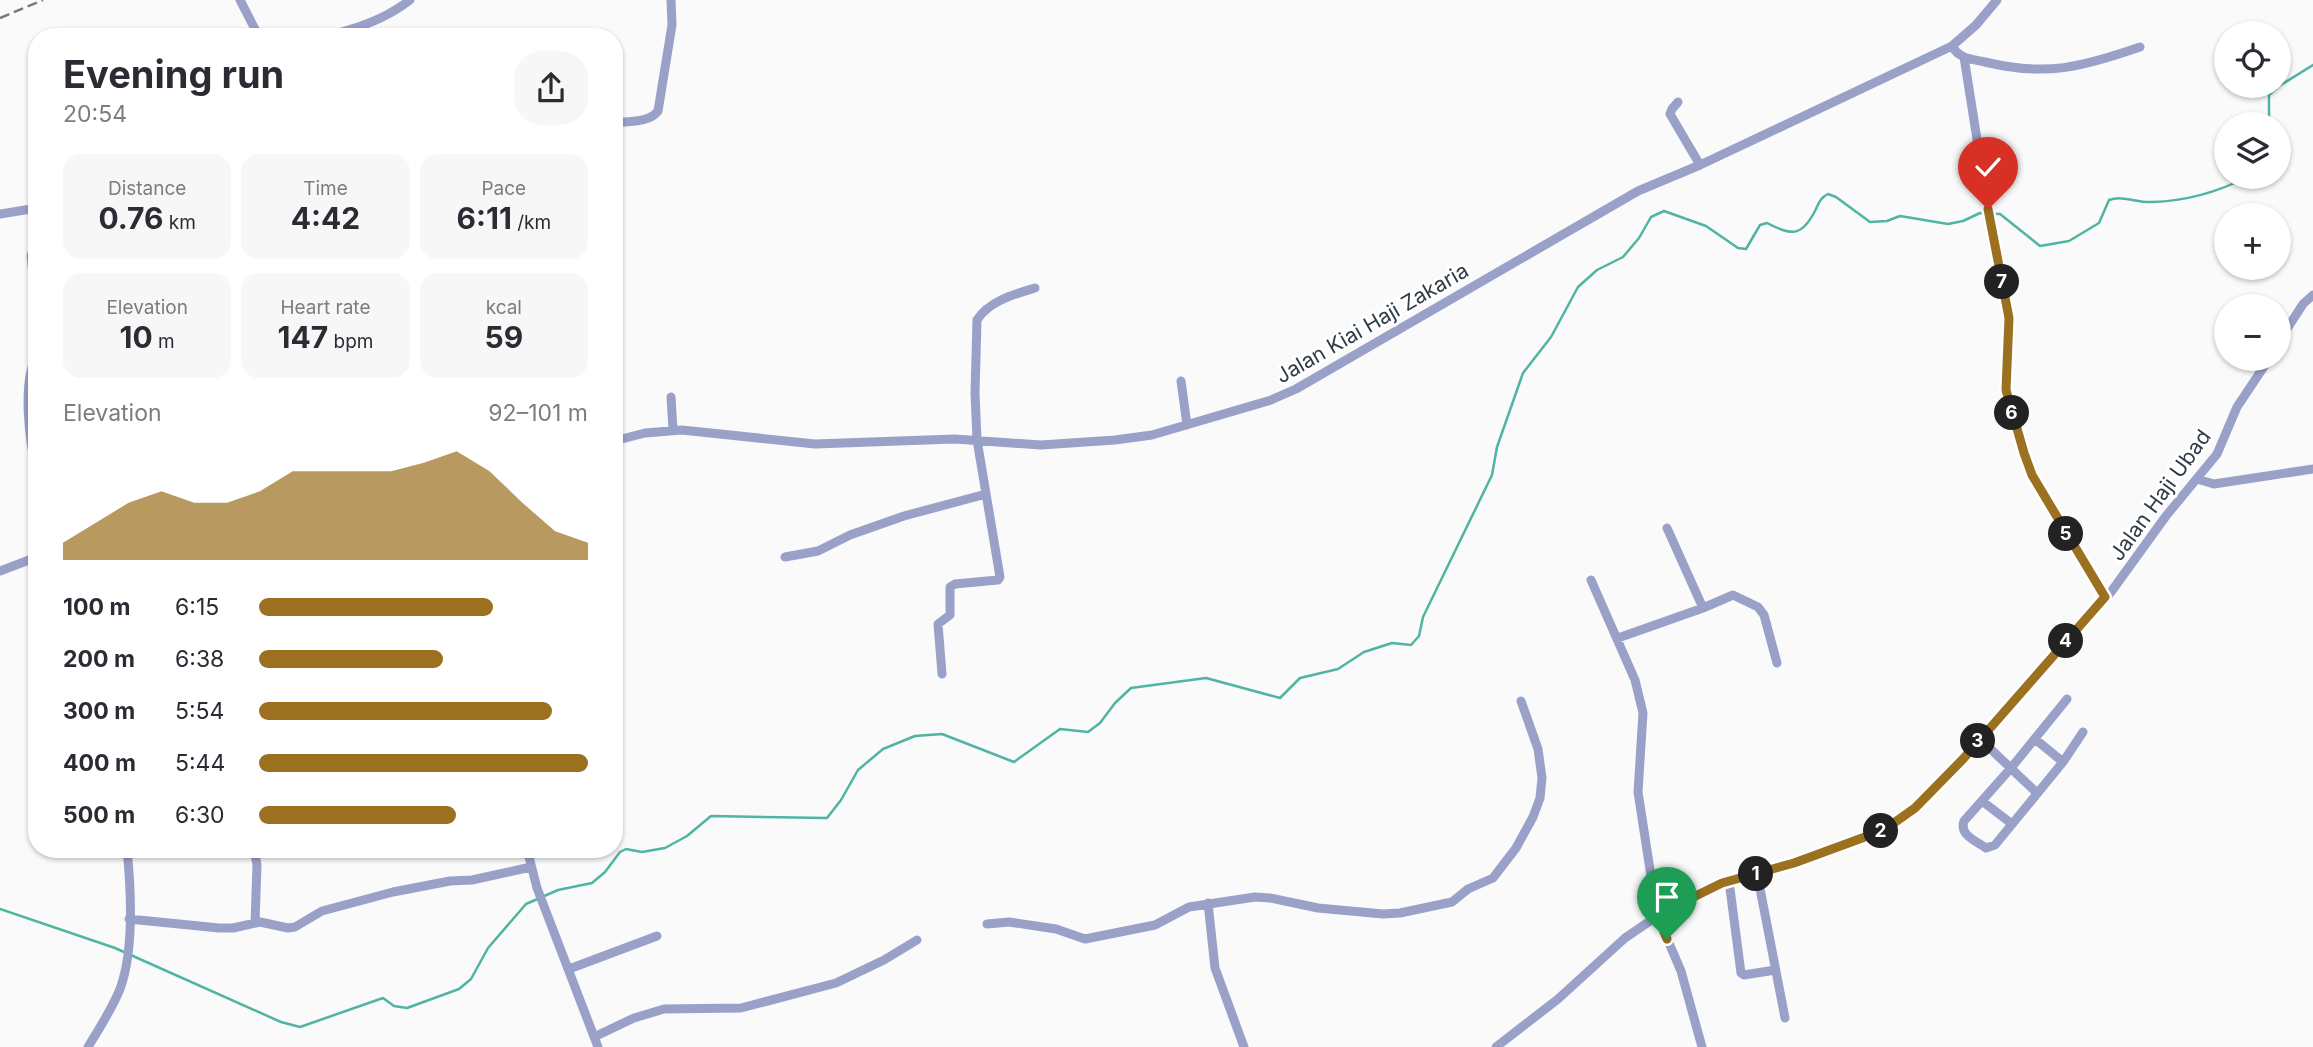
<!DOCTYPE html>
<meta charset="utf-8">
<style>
:root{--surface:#fff;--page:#f7f7f7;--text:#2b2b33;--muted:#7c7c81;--accent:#9b701f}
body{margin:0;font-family:Inter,sans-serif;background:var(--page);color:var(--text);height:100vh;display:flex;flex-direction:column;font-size:26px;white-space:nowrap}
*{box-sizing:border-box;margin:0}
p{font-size:23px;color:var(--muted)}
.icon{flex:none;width:38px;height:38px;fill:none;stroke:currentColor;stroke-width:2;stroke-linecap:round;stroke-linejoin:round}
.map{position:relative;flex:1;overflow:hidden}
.side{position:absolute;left:28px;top:28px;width:595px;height:830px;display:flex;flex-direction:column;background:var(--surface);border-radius:28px;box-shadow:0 2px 5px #0004}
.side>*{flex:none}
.buttons{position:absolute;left:2214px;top:21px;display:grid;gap:14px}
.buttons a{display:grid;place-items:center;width:77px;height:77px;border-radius:50%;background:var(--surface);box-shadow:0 2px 5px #0004;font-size:35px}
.pin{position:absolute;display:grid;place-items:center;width:60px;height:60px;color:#fff;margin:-72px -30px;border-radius:50% 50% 50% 0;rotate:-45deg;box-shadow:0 0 7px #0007}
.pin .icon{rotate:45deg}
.km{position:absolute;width:35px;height:35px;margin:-18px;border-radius:50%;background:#222;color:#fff;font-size:19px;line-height:35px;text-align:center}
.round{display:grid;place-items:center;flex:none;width:74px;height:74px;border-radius:28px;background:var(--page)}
.summary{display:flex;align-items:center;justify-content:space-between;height:119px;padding:0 35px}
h1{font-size:38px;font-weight:700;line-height:52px}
.stats{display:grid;grid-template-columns:repeat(3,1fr);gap:10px;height:119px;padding:7px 35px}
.stats div{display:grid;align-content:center;border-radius:18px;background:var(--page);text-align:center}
.stats b{font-size:30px;font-weight:700}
.stats small{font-size:19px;font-weight:400}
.stats p{font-size:19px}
.chart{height:196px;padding:14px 35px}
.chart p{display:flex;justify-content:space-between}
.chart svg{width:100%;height:126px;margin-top:7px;fill:var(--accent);opacity:.7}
ul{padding:0 35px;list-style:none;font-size:23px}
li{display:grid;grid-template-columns:112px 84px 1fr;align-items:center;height:52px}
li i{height:18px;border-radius:9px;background:var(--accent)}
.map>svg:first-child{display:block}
</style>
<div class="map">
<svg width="2313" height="1047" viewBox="0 0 2313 1047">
<rect width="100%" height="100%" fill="#fafafa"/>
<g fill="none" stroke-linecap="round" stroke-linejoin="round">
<path stroke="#50b4a3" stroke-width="2.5" d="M2269,124V95L2279,86L2313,65
M0,909L115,948L281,1022L300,1027L383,998L394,1006L407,1008L459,989L471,979L488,948L526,904L558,890L592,883L605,872L620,852L626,849L642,852L665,848L687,836L711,816L827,818L841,800L858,770L883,749L915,736L942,734L1014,762L1060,729L1088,732L1100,723L1115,703L1131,688L1206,678L1280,698L1300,678L1338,669L1364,652L1392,643L1411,645L1419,636L1423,617L1492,475L1497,447L1523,373L1551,337L1578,287L1597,270L1623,257L1639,238L1651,217L1664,211L1706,226L1738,248L1746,249L1760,225L1767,223C1791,235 1801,238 1815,211C1819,203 1820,198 1828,194L1836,197L1870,222L1887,221L1900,216L1948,224L1963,221L1980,213L2000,214L2040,246L2069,241L2099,223L2109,200C2123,195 2137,203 2152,202C2185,201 2218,192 2247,177"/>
<path stroke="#99a1c8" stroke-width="9" d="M240,0L259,37
M324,37C356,28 383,21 410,0
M1952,46C1959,59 1972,59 1985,62C2046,77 2082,67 2140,47
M1964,57L1988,209L2009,318L2006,390L2027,464L2032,475L2105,597
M1678,102L1672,109L1670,114L1700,165
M614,123C629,121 649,123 658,111L672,25L671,0
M0,214L37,208
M37,236L31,256L37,312
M2278,343L2303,304L2313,295
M37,355C21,383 30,444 37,474
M1181,381L1187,425
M671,397L673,430
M614,441L645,433L682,430L815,444L955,439L1041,445L1115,440L1152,435L1271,400L1296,389L1638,191L1700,165L1952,46L1976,25L1997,0
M2197,479L2214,484L2313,469
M785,557L818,551L850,535L904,516L986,494
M0,571L37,557
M1591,580L1635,680L1643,713L1638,792L1657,915L1681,971L1702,1047
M1703,608L1733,595L1758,607L1764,615L1777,663
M1618,638L1703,608L1667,528
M942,674L938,624L950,615V587L955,584L998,580L1000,577L977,440L975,393L977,320C989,301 1015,294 1035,288
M2067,699L2011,768L1964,821C1959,835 1976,841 1986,848L1995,845L2063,762L2083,732
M1980,739L2037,793
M2035,739L2063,762
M1982,801L2012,824
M254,849L257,865L255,923
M527,849L537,888L598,1047
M1757,873L1785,1018
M1729,881L1741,973L1744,975L1775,970
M1208,903L1215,968L1244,1047
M129,919L219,928H233L260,922L288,928L295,927L322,911L393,892L450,881L472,880L531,867
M987,924L1009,922L1056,929L1085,939L1155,925L1189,907L1255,897L1270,898L1318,908L1383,914L1400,913L1452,902L1468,889L1493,878L1516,848L1533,817L1540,798L1542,778L1538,749L1521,701
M569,969L657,936
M594,1037L634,1018L664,1009L741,1008L836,983L884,960L917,940
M88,1047C99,1029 112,1009 120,989C134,951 131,889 127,849
M1496,1047L1558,999L1625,938L1672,906L1722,883L1794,863L1884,830L1915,808L1963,759L2111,592L2166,516L2217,454L2237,407L2269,359"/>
<path stroke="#737b82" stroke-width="2.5" stroke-dasharray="10 5" stroke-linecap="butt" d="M0,18L43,0"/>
</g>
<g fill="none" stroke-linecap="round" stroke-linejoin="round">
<g stroke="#fff" stroke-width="14">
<path id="route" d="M1667,939L1657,915L1722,883L1794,863L1884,830L1915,808L1963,759L2105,597L2032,475L2024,453L2006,390L2009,318L1988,209"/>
</g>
<use href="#route" stroke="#9b701f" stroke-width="9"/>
</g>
<g text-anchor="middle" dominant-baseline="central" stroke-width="6" stroke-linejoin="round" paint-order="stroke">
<g font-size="21" fill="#303c46" stroke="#fff">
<text transform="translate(1372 323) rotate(-30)">Jalan Kiai Haji Zakaria</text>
<text transform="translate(2160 495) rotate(-54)">Jalan Haji Ubad</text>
</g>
</g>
</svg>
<div class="buttons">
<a><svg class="icon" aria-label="locate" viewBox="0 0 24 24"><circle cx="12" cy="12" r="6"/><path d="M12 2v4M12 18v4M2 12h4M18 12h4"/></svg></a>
<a><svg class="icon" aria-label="layers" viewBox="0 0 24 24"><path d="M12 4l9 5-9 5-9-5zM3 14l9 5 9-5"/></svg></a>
<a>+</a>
<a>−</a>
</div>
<div class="pin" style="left:1667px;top:939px;background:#1e9e55"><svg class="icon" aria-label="arrive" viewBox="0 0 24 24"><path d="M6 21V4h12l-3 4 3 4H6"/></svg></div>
<div class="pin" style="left:1988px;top:209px;background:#d93025"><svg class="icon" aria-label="check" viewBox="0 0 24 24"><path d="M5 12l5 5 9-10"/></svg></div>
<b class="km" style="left:1756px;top:874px">1</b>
<b class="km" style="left:1881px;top:831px">2</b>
<b class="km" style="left:1978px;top:741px">3</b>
<b class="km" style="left:2066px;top:641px">4</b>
<b class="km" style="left:2066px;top:534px">5</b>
<b class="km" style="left:2012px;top:413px">6</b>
<b class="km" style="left:2002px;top:282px">7</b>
<section class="side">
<div class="summary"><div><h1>Evening run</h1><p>20:54</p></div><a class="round"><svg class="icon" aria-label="share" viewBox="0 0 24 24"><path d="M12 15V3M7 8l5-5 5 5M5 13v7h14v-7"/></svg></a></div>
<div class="stats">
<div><p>Distance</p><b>0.76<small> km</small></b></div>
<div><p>Time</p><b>4:42</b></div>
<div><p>Pace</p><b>6:11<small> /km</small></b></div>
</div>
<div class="stats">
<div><p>Elevation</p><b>10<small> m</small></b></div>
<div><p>Heart rate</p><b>147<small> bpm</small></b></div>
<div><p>kcal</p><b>59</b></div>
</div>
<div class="chart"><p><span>Elevation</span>92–101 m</p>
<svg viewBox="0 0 160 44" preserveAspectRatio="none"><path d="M0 44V38L10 31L20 24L30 20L40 24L50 24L60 20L70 13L80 13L90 13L100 13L110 10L120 6L130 13L140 24L150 34L160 38V44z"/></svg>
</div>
<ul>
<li><b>100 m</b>6:15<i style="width:71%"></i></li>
<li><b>200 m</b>6:38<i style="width:56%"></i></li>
<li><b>300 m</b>5:54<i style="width:89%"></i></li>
<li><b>400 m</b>5:44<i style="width:100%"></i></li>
<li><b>500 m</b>6:30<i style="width:60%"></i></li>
</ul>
</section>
</div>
